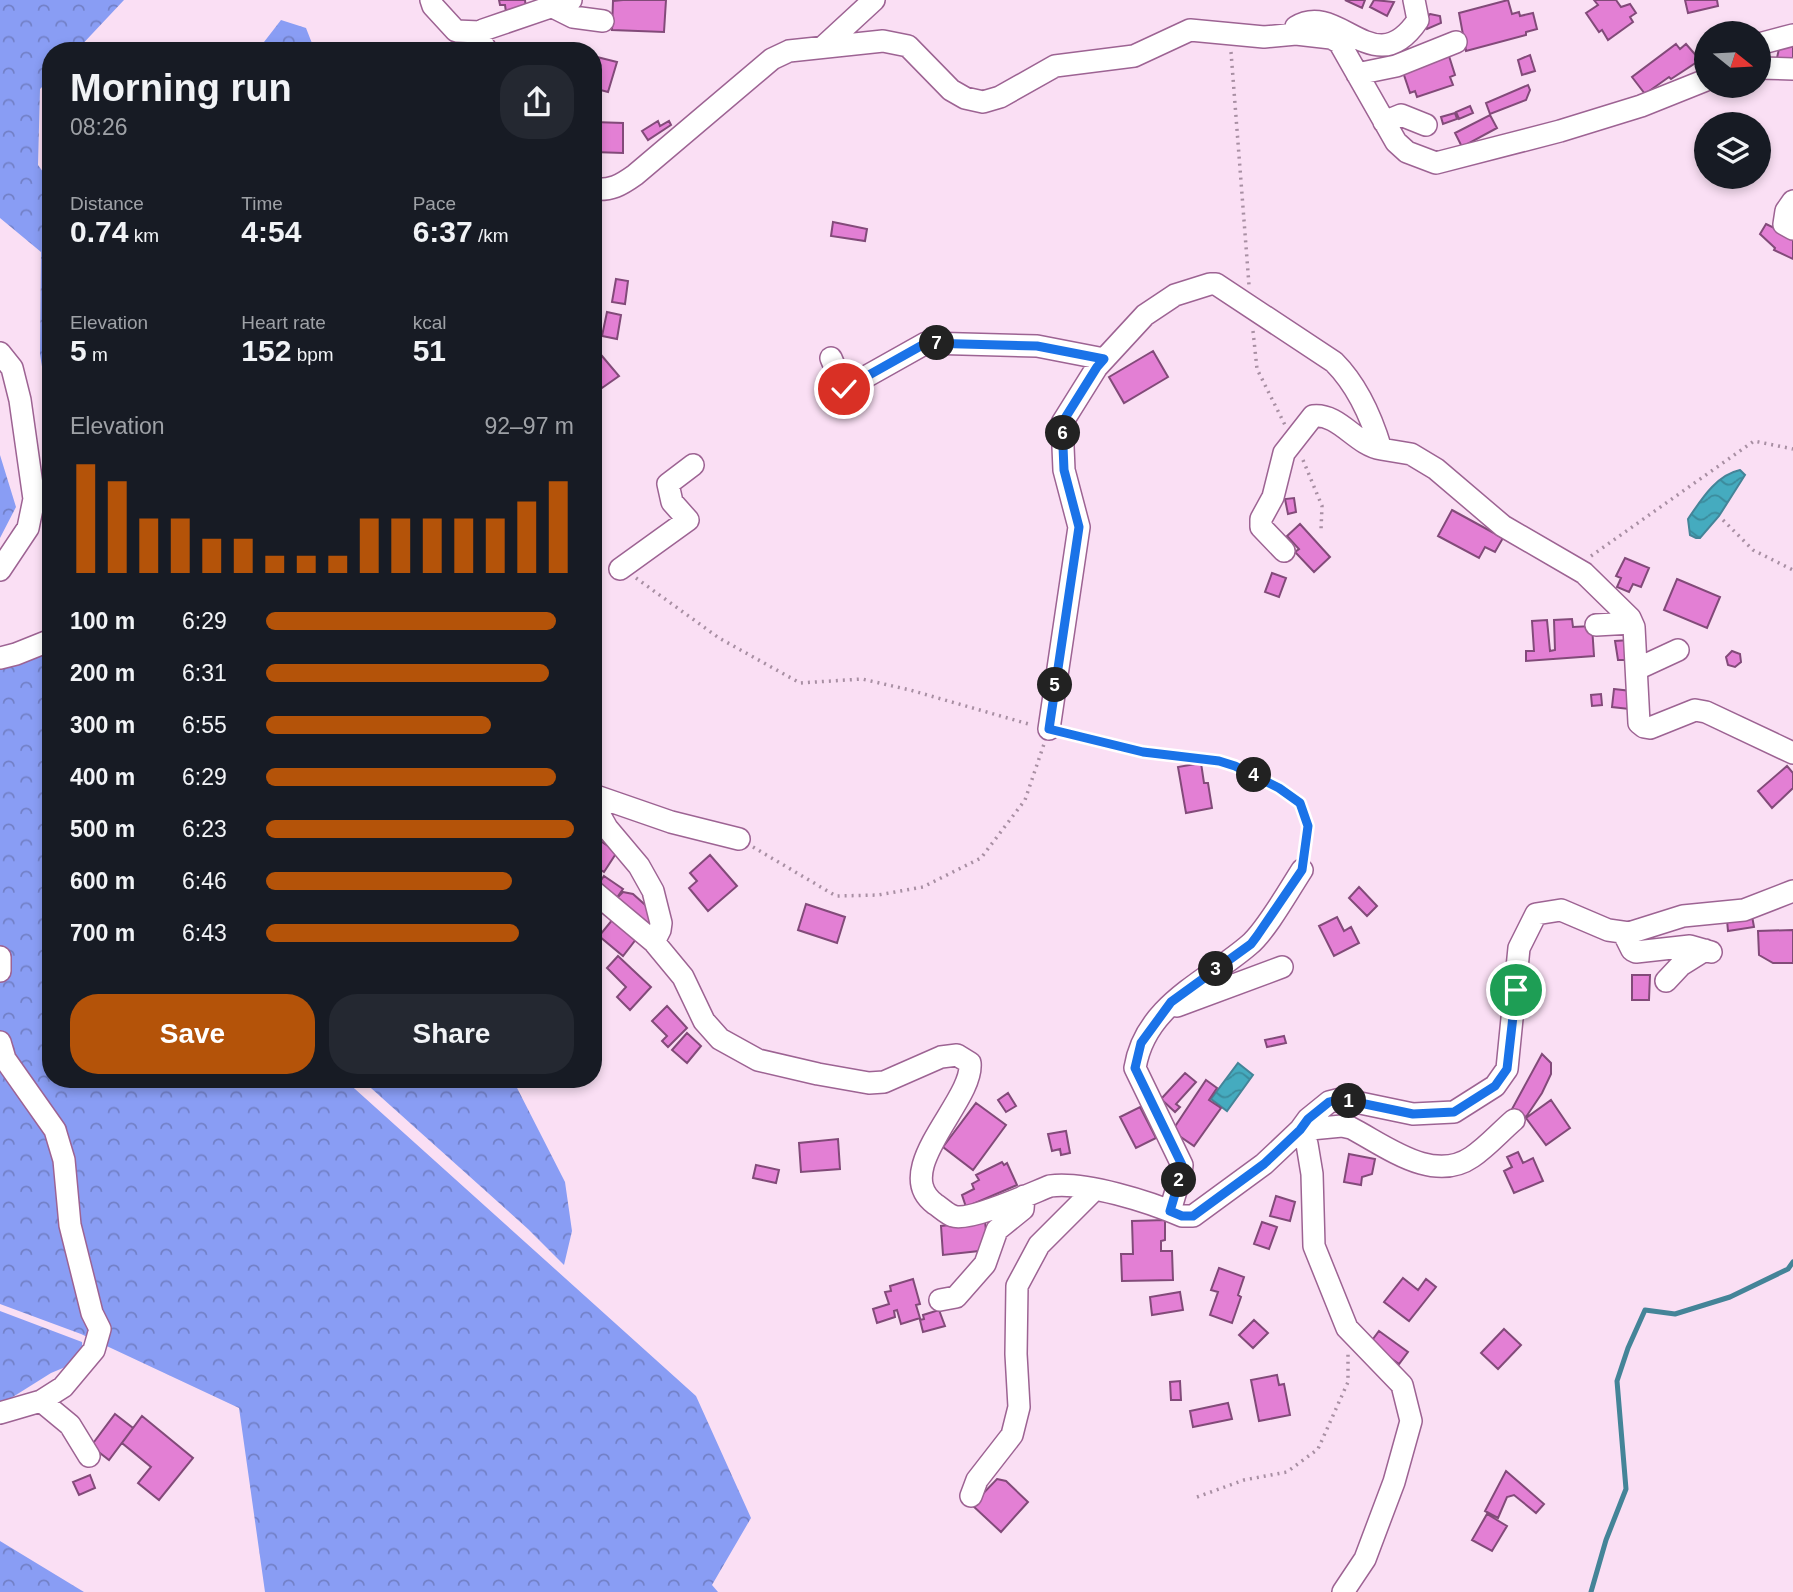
<!DOCTYPE html>
<meta charset="utf-8">
<style>
:root{--surface:#171b24;--page:#242831;--text:#f1f3f6;--muted:#9ea1a6;--accent:#b45309}
body{margin:0;font-family:Helvetica,sans-serif;background:var(--page);color:var(--text);height:100vh;display:flex;flex-direction:column;font-size:26px;white-space:nowrap}
*{box-sizing:border-box;margin:0}
p{font-size:23px;color:var(--muted)}
.icon{flex:none;width:38px;height:38px;fill:none;stroke:currentColor;stroke-width:2;stroke-linecap:round;stroke-linejoin:round}
.map{position:relative;flex:1;overflow:hidden}
.side{position:absolute;left:42px;top:42px;width:560px;height:1046px;display:flex;flex-direction:column;background:var(--surface);border-radius:28px;box-shadow:0 4px 10px #0003}
.side>*{flex:none}
.needle{width:46px;rotate:108deg}
.tools{position:absolute;left:1694px;top:21px;display:grid;gap:14px}
.tools a{display:grid;place-items:center;width:77px;height:77px;border-radius:50%;background:var(--surface);box-shadow:0 4px 10px #0003;font-size:35px}
.pin{position:absolute;display:grid;place-items:center;width:60px;height:60px;color:#fff;margin:-30px;border:4px solid #fff;border-radius:50%;box-shadow:0 2px 7px #0007}
.km{position:absolute;width:35px;height:35px;margin:-18px;border-radius:50%;background:#222;color:#fff;font-size:19px;line-height:35px;text-align:center}
.round{display:grid;place-items:center;flex:none;width:74px;height:74px;border-radius:28px;background:var(--page)}
.headline{display:flex;align-items:center;justify-content:space-between;height:119px;padding:0 28px}
h1{font-size:38px;font-weight:700;line-height:52px}
.metrics{display:grid;grid-template-columns:repeat(3,1fr);gap:10px;height:119px;padding:7px 28px}
.metrics div{display:grid;align-content:center}
.metrics b{font-size:30px;font-weight:700}
.metrics small{font-size:19px;font-weight:400}
.metrics p{font-size:19px}
.chart{height:196px;padding:14px 28px}
.chart p{display:flex;justify-content:space-between}
.chart svg{width:100%;height:126px;margin-top:7px;stroke:var(--accent);stroke-width:6}
.cta{display:flex;gap:14px;margin-top:auto;padding:14px 28px}
.cta a{flex:1;height:80px;border-radius:28px;background:var(--accent);color:#fff;font-size:28px;font-weight:700;line-height:80px;text-align:center}
.cta a+a{background:var(--page);color:var(--text)}
ul{padding:0 28px;list-style:none;font-size:23px}
li{display:grid;grid-template-columns:112px 84px 1fr;align-items:center;height:52px}
li i{height:18px;border-radius:9px;background:var(--accent)}
.map>svg:first-child{display:block}
</style>
<div class="map">
<svg width="1793" height="1592" viewBox="0 0 1793 1592">
<defs>
<pattern id="forest-crowns" width="20" height="18" patternUnits="userSpaceOnUse" patternTransform="scale(1.75)"><rect width="20" height="18" fill="#899df4"/><path d="M2 6a3 3 0 1 1 6 0M12 15a3 3 0 1 1 6 0" fill="none" stroke="#7280c7"/></pattern>
<pattern id="water-waves" width="16" height="10" patternUnits="userSpaceOnUse" patternTransform="scale(1.75)"><rect width="16" height="10" fill="#45abbf"/><path d="M0 5q4-4 8 0t8 0" fill="none" stroke="#3b8b9c"/></pattern>
</defs>
<rect width="100%" height="100%" fill="#fadff4"/>
<path fill="url(#forest-crowns)" d="M0,0H124L76,51H51V78L40,89L38,165L51,183V424L40,354L41,252L0,218Z
M281,20L306,28L315,51H261L264,42Z
M0,455L16,507L0,538Z
M51,647V1080H345L696,1396L751,1518L712,1585L718,1592H265L239,1408L81,1334L0,1304V667Z
M362,1080H513L565,1182L572,1231L564,1265L528,1229Z
M0,1311L82,1342L83,1354L75,1363L51,1373L0,1405Z
M0,1541L84,1592H0Z"/>
<path fill="url(#water-waves)" stroke="#448498" stroke-width="2" d="M1740,470L1745,475L1719,516L1700,538H1696L1690,535L1688,519C1701,500 1716,475 1740,470Z
M1238,1063L1253,1075L1227,1111L1211,1099Z"/>
<g fill="none" stroke-linecap="round" stroke-linejoin="round">
<path stroke="#448498" stroke-width="5" d="M1591,1592L1606,1540L1626,1489L1617,1381L1628,1348L1645,1310L1675,1314L1730,1297L1788,1269L1793,1262"/>
</g>
<path fill="#e37fd4" stroke="#824a79" stroke-width="2" d="M499,0H525L526,9L506,12L505,5H500Z
M623,0H666L664,32L612,30L613,1Z
M1345,0H1365L1362,8Z
M1374,0L1394,2L1387,16L1370,7Z
M1508,0L1512,14L1519,12L1520,16L1533,13L1537,29L1526,32V35L1466,51L1459,13Z
M1594,0H1616L1621,7L1630,4L1636,13L1630,17L1633,22L1608,40L1602,30L1599,32L1586,13L1598,5Z
M1685,0H1717L1718,6L1688,13Z
M1430,14L1440,16L1441,23L1427,29L1423,21Z
M1676,44L1680,49L1686,44L1700,60L1671,79L1669,77L1645,94L1632,77Z
M1780,44L1793,47V62L1777,58Z
M1530,55L1535,71L1522,75L1518,60Z
M593,56L617,62L608,92L593,88Z
M1449,56L1455,75L1450,77L1453,85L1417,97L1415,91L1410,93L1403,72Z
M1528,85L1530,90L1526,100L1490,114L1486,103Z
M1470,106L1473,113L1459,119L1456,112Z
M1455,113L1457,119L1443,124L1441,117Z
M1490,115L1497,128L1462,147L1455,133Z
M658,121L660,126L669,121L671,125L648,140L642,131Z
M593,122L623,123V153L593,152Z
M833,222L867,229L865,241L831,236Z
M1766,224L1793,237V259L1774,250L1775,248L1760,234Z
M616,279L628,281L625,304L612,302Z
M607,312L621,315L617,339L602,336Z
M1153,351L1168,377L1124,403L1109,377Z
M602,356L619,376L602,388L593,377V363Z
M1294,498L1296,512L1288,514L1285,499Z
M1452,510L1503,538L1495,552L1485,547L1479,558L1438,536Z
M1300,524L1330,557L1314,572L1295,552L1299,549L1287,536Z
M1625,558L1649,568L1641,587L1633,584L1629,592L1617,587L1621,578L1616,576Z
M1272,573L1286,578L1279,597L1265,592Z
M1677,579L1720,597L1707,628L1664,610Z
M1572,619L1573,627L1592,626L1594,656L1526,661V651H1534L1532,621L1547,620L1550,651L1555,650L1554,620Z
M1630,640L1631,655L1625,656V660H1618L1615,641Z
M1732,651L1740,654L1741,662L1735,667L1728,665L1726,657Z
M1614,689L1631,691L1629,709L1612,707Z
M1601,694L1602,705L1592,706L1591,695Z
M1201,763L1204,783H1208L1212,808L1186,813L1178,767Z
M1787,766L1793,773V788L1772,808L1758,791Z
M593,836L617,852L604,872L593,866Z
M710,855L737,886L708,911L689,888L697,881L690,873Z
M604,876L623,889L616,899L597,886Z
M1359,887L1377,906L1367,916L1349,898Z
M623,892L633,894L652,911L654,925L649,931L616,899Z
M806,904L845,917L837,943L798,930Z
M1752,916L1754,927L1728,931L1727,920Z
M1337,917L1344,931L1351,927L1359,943L1334,956L1319,926Z
M613,919L637,938L623,956L599,936Z
M1793,930V963H1773L1759,955L1758,931Z
M618,956L651,987L630,1010L617,997L626,987L607,968Z
M1632,975H1650L1649,1000H1632Z
M667,1006L687,1028L668,1047L662,1041L667,1036L652,1021Z
M687,1033L701,1046L687,1063L672,1050Z
M1284,1036L1286,1043L1267,1047L1265,1040Z
M1542,1054L1551,1063V1074L1542,1093L1526,1117L1512,1109Z
M1185,1073L1196,1082L1176,1104L1180,1107L1175,1112L1161,1099Z
M1206,1080L1217,1088L1209,1100L1221,1108L1194,1146L1172,1131Z
M1008,1093L1016,1106L1006,1112L998,1100Z
M1551,1100L1570,1128L1546,1145L1526,1118Z
M976,1103L1006,1125L973,1170L943,1147Z
M1140,1107L1156,1138L1136,1148L1120,1117Z
M1066,1131L1070,1153L1061,1155L1060,1149L1052,1151L1048,1134Z
M838,1139L840,1169L801,1172L799,1143Z
M1518,1152L1523,1163L1533,1158L1543,1181L1514,1193L1504,1171L1512,1167L1507,1157Z
M1349,1154L1375,1159L1372,1174L1362,1177L1361,1185L1344,1182Z
M1002,1162L1004,1165L1007,1163L1017,1185L966,1207L962,1195L974,1189L972,1184L979,1180L976,1175Z
M756,1165L779,1170L776,1183L753,1178Z
M1276,1196L1295,1202L1290,1221L1270,1216Z
M1165,1220V1240L1161,1241V1251H1172L1173,1280L1122,1281L1121,1254H1133L1132,1221Z
M985,1221L988,1250L943,1255L941,1226Z
M1262,1222L1277,1227L1269,1249L1254,1244Z
M1219,1268L1244,1277L1238,1295L1241,1297L1232,1323L1210,1315L1218,1292L1211,1290Z
M1403,1278L1418,1290L1426,1279L1436,1287L1409,1321L1384,1302Z
M913,1279L920,1304L916,1305L920,1318L901,1324L897,1310L894,1311L895,1317L877,1323L873,1309L889,1304L885,1292L891,1291L890,1286Z
M1180,1292L1183,1310L1152,1315L1150,1297Z
M939,1310L945,1326L923,1332L920,1320L924,1319L923,1315Z
M1254,1320L1268,1333L1253,1348L1239,1335Z
M1504,1329L1521,1345L1498,1369L1481,1353Z
M1379,1331L1408,1352L1399,1364L1370,1343Z
M1277,1375L1279,1385L1284,1384L1290,1415L1259,1421L1251,1380Z
M1180,1381L1181,1400H1171L1170,1382Z
M1228,1403L1232,1419L1193,1427L1190,1411Z
M115,1414L133,1428L109,1460L91,1446Z
M142,1416L193,1458L159,1500L138,1483L151,1467L122,1443Z
M1506,1471L1544,1504L1536,1513L1514,1495L1507,1497L1498,1518L1485,1511Z
M90,1475L95,1488L79,1495L73,1482Z
M997,1479L1006,1481L1028,1502L1001,1532L972,1505Z
M1487,1514L1507,1526L1492,1551L1472,1540Z"/>
<g fill="none" stroke-linecap="round" stroke-linejoin="round">
<g stroke="#9d6393" stroke-width="24">
<path id="minor" d="M431,0L433,6L456,31L480,32
M553,7L573,17L603,21
M1296,34V27C1339,0 1374,85 1418,20L1414,0
M1759,44L1793,35
M823,47L874,0
M487,51L478,37L483,30L571,0
M1759,68L1793,69
M1357,74L1396,66L1456,42
M1384,122L1401,115L1426,125
M593,189C611,191 621,185 635,175L772,59L789,51L883,41L908,46L951,90L965,98L983,102L1000,97L1055,66L1134,56L1190,30L1264,37L1296,34L1331,38L1339,42L1396,142L1407,152L1436,163L1560,131L1641,106L1706,80
M1793,201L1786,211L1784,224L1793,229
M0,353L12,368L20,400L34,499L28,528L0,570
M831,358L844,389L926,343L1037,346L1104,359
M1284,551L1261,527V519L1273,497L1284,453L1313,416C1339,413 1356,445 1381,449
M620,569L688,520L672,502L668,484L693,465
M1596,625L1632,623
M0,658L16,654L51,640
M1637,669L1678,650
M1049,729L1079,527L1064,470L1062,423L1097,367L1145,315L1175,295L1210,284H1216L1334,362C1357,385 1372,419 1381,449L1411,454L1436,469L1503,526L1584,573L1630,618L1634,627L1639,723L1644,727L1650,728L1695,710L1706,712L1793,753
M593,795L671,822L739,839
M593,803L607,828L639,866L653,891L661,923L660,930L654,942
M593,891L654,942L683,977L704,1021L720,1039L758,1060L818,1074L869,1083L884,1082L941,1057L957,1055L970,1063C974,1101 889,1170 935,1204C940,1207 947,1214 953,1216C969,1222 1032,1193 1050,1186C1084,1181 1150,1202 1182,1216H1193L1264,1164L1300,1130L1308,1119L1329,1102L1341,1099L1413,1114L1454,1112L1495,1086L1507,1069L1519,948L1536,914L1561,910L1608,930L1629,933L1683,916L1744,910L1793,891
M1623,932L1632,950L1636,952L1690,946L1711,952
M0,957V971
M1666,981L1681,965L1705,950
M1177,1006L1282,967
M0,1042L5,1059L55,1130L64,1160L70,1225L92,1313L100,1329L94,1350L63,1387L41,1401L0,1413
M1300,1130L1307,1144L1312,1174L1314,1246L1347,1328L1402,1385L1411,1421L1394,1482L1365,1559L1343,1592
M1300,1130L1342,1126L1351,1128C1386,1146 1433,1184 1472,1157C1487,1147 1500,1132 1514,1120
M1170,1211L1181,1174L1182,1165L1135,1068C1145,1005 1206,982 1249,945C1266,931 1289,890 1302,870
M940,1300L956,1297L985,1264L997,1230L1023,1209L1024,1196
M41,1401L70,1425L89,1456
M971,1496L977,1480L1012,1435L1019,1407L1016,1354L1017,1286L1039,1245L1094,1190"/>
</g>
<path stroke="#a88fa3" stroke-width="3.5" stroke-dasharray="2 5" stroke-linecap="butt" d="M1231,52L1249,285
M1253,331L1257,369L1285,425
M1303,460L1322,506L1321,530
M1723,520L1753,550L1793,570
M1591,556L1754,441L1793,449
M636,578L719,638L800,683L862,679L910,690L1032,725
M593,581L604,575
M1066,733L1143,752L1219,761L1249,772L1279,788L1300,803L1308,826L1304,854
M753,847L836,896L878,895L923,887L981,858L1025,800L1044,744
M1197,1497L1244,1480L1287,1472L1318,1449L1348,1382V1354"/>
<use href="#minor" stroke="#fff" stroke-width="21"/>
</g>
<g fill="none" stroke-linecap="round" stroke-linejoin="round">
<g stroke="#fff" stroke-width="14">
<path id="route" d="M844,389L926,343L1037,346L1104,359L1097,367L1062,423L1064,470L1079,527L1049,729L1143,752L1219,761L1235,766L1279,788L1300,803L1308,826L1302,870L1257,936L1251,944L1171,1002L1141,1043L1135,1068L1182,1165L1181,1174L1170,1211L1182,1216H1193L1264,1164L1300,1130L1308,1119L1329,1102L1341,1099L1413,1114L1454,1112L1495,1086L1507,1069L1516,990"/>
</g>
<use href="#route" stroke="#1a73e8" stroke-width="9"/>
</g>
</svg>
<div class="tools">
<a><svg class="needle" viewBox="-14 -14 28 28"><path d="M0-13l5 13h-10z" fill="#e53935"/><path d="M0 13l5-13h-10z" fill="#9ea1a6"/></svg></a>
<a><svg class="icon" aria-label="layers" viewBox="0 0 24 24"><path d="M12 4l9 5-9 5-9-5zM3 14l9 5 9-5"/></svg></a>
</div>
<div class="pin" style="left:1516px;top:990px;background:#1e9e55"><svg class="icon" aria-label="arrive" viewBox="0 0 24 24"><path d="M6 21V4h12l-3 4 3 4H6"/></svg></div>
<div class="pin" style="left:844px;top:389px;background:#d93025"><svg class="icon" aria-label="check" viewBox="0 0 24 24"><path d="M5 12l5 5 9-10"/></svg></div>
<b class="km" style="left:1349px;top:1101px">1</b>
<b class="km" style="left:1179px;top:1180px">2</b>
<b class="km" style="left:1216px;top:969px">3</b>
<b class="km" style="left:1254px;top:775px">4</b>
<b class="km" style="left:1055px;top:685px">5</b>
<b class="km" style="left:1063px;top:433px">6</b>
<b class="km" style="left:937px;top:343px">7</b>
<section class="side">
<div class="headline"><div><h1>Morning run</h1><p>08:26</p></div><a class="round"><svg class="icon" aria-label="share" viewBox="0 0 24 24"><path d="M12 15V3M7 8l5-5 5 5M5 13v7h14v-7"/></svg></a></div>
<div class="metrics">
<div><p>Distance</p><b>0.74<small> km</small></b></div>
<div><p>Time</p><b>4:54</b></div>
<div><p>Pace</p><b>6:37<small> /km</small></b></div>
</div>
<div class="metrics">
<div><p>Elevation</p><b>5<small> m</small></b></div>
<div><p>Heart rate</p><b>152<small> bpm</small></b></div>
<div><p>kcal</p><b>51</b></div>
</div>
<div class="chart"><p><span>Elevation</span>92–97 m</p>
<svg viewBox="0 0 160 44" preserveAspectRatio="none"><path d="M5 44V6M15 44V12M25 44V25M35 44V25M45 44V32M55 44V32M65 44V38M75 44V38M85 44V38M95 44V25M105 44V25M115 44V25M125 44V25M135 44V25M145 44V19M155 44V12"/></svg>
</div>
<ul>
<li><b>100 m</b>6:29<i style="width:94%"></i></li>
<li><b>200 m</b>6:31<i style="width:92%"></i></li>
<li><b>300 m</b>6:55<i style="width:73%"></i></li>
<li><b>400 m</b>6:29<i style="width:94%"></i></li>
<li><b>500 m</b>6:23<i style="width:100%"></i></li>
<li><b>600 m</b>6:46<i style="width:80%"></i></li>
<li><b>700 m</b>6:43<i style="width:82%"></i></li>
</ul>
<div class="cta"><a>Save</a><a>Share</a></div>
</section>
</div>
